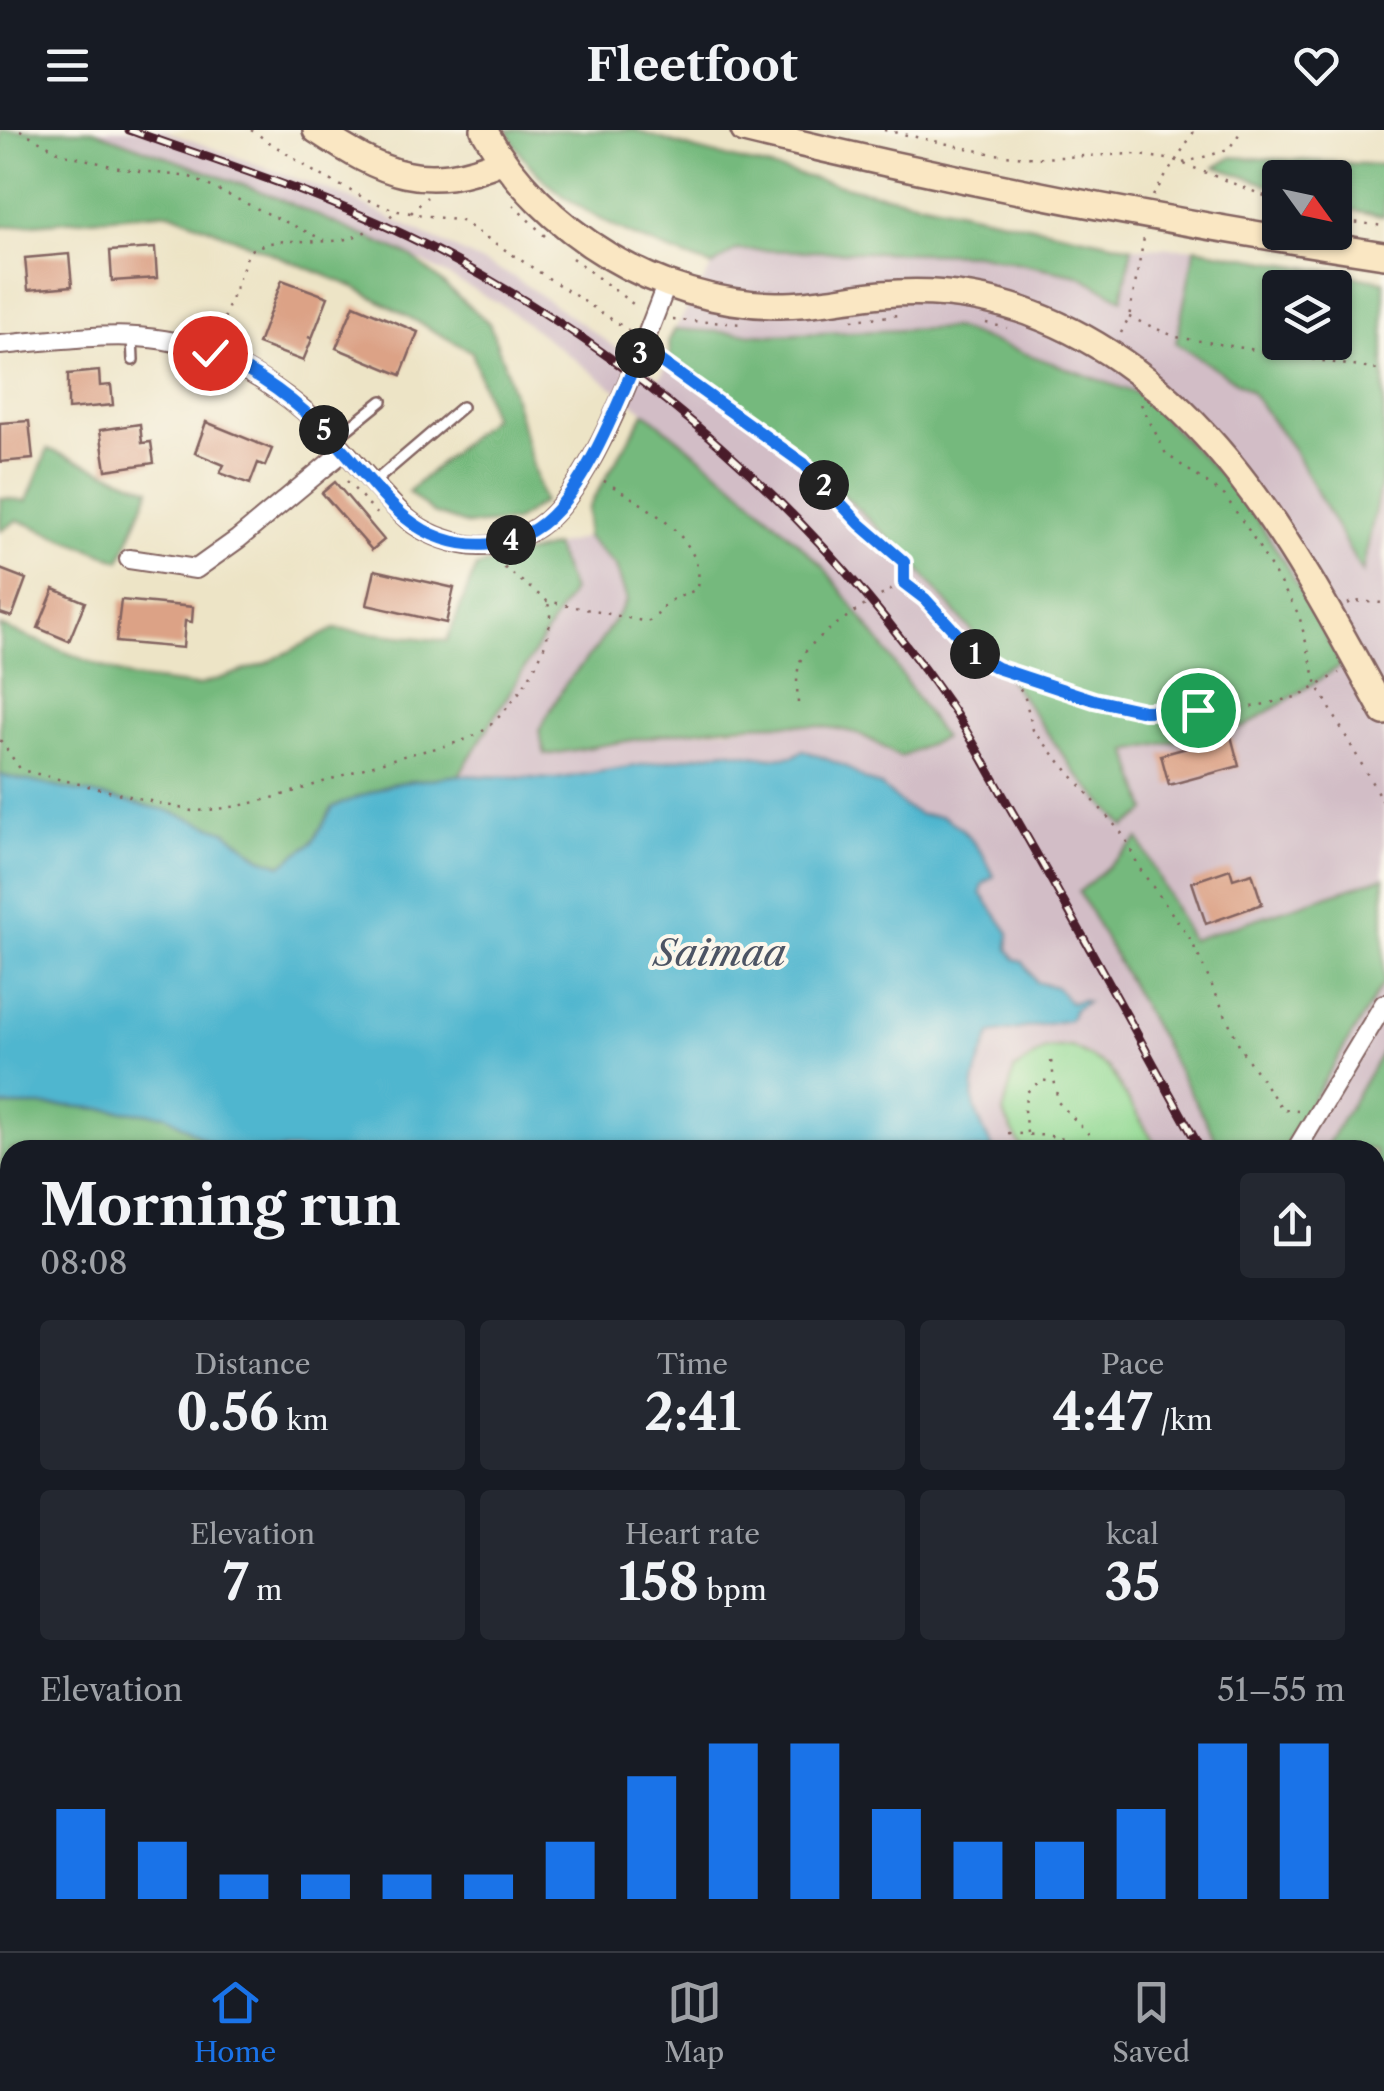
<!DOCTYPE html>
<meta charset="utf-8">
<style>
:root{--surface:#171b24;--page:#242831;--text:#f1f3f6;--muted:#9ea1a6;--line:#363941;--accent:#1a73e8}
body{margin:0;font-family:"Libre Caslon Text",serif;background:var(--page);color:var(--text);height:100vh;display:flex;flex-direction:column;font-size:38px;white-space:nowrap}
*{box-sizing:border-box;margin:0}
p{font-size:32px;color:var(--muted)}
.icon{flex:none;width:55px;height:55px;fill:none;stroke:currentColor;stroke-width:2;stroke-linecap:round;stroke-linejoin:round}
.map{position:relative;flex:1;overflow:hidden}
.sheet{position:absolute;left:0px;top:1010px;width:1385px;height:812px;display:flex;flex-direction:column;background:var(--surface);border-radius:30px 30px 0 0;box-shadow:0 2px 8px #0004}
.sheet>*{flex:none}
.needle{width:65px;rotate:123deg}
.buttons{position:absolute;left:1262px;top:30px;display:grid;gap:20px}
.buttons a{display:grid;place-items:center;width:90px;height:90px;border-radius:10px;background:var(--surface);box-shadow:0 2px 8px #0004;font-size:50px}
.pin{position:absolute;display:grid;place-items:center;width:85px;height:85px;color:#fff;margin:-42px;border:5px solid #fff;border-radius:50%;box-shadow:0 2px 10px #0007}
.km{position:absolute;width:50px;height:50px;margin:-25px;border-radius:50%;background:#222;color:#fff;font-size:28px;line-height:50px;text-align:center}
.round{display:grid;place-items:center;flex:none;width:105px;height:105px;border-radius:10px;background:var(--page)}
.summary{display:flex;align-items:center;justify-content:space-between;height:170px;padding:0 40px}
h1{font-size:55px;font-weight:700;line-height:75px}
.stats{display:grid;grid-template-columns:repeat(3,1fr);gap:15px;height:170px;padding:10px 40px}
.stats div{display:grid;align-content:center;border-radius:10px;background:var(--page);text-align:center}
.stats b{font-size:50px;font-weight:700}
.stats small{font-size:28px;font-weight:400}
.stats p{font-size:28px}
.chart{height:280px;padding:20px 40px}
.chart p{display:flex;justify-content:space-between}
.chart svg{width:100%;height:180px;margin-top:10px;stroke:var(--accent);stroke-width:6}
header{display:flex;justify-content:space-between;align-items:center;height:130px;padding:0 40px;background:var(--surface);font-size:45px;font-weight:700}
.menu{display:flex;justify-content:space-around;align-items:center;height:140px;border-top:2px solid var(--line);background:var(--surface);font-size:28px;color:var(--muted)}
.menu a{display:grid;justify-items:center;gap:5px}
.menu .selected{color:var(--accent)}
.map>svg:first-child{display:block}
</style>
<header><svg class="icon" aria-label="menu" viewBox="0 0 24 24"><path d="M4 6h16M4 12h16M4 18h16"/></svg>Fleetfoot<svg class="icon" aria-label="heart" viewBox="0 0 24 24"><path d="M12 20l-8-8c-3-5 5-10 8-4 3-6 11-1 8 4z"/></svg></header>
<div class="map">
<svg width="1384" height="1821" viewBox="0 0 1384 1821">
<rect width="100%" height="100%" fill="#fbf7ec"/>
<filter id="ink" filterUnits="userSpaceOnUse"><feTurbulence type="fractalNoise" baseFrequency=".01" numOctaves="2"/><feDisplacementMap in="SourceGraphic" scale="20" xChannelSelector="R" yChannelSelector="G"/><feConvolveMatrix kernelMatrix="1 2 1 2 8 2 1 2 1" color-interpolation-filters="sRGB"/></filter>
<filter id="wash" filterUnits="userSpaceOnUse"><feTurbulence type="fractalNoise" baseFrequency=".0048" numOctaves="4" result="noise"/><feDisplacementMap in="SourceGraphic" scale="40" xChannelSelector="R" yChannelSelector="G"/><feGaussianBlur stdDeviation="2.25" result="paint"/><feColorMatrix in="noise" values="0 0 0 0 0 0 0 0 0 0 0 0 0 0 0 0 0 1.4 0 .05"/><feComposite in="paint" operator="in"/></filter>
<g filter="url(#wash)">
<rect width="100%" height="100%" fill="#ede4c6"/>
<path fill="#d2bdc6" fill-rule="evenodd" d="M93,0H163L346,67L514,147L660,248L670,229L789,313L903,422L992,525L1147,681L1127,621L1244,597L1139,264L954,198L772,205L675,199L712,136L736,120L975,124L1078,145L1121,169L1132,117L1195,118L1384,151V1781H1375V1020H994L971,974L974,944L991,904L1069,890L1074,879L1086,873L1081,870L1070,873L1056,857L1036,852L1015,829L1008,819L1009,803L981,763L983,754L942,686L921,685L905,677L881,656L865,650L845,636L803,620L794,626L772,628L726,621L555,649L459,645L572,461L555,416L586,407L616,437L627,470L597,517L566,553L696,602L794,592L856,603L900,627L943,608L884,518L823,436L736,355L645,282L502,175L411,126L268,64ZM1280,158H1335V212H1280Z
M10,1663V1812H280L282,1821H0V1668Z"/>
<path fill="#92d993" stroke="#6e7c5f" stroke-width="2.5" d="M1072,917L1108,937L1159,1020L1022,1019L1003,983L1014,940L1045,919Z"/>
<path fill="#75b97d" stroke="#606c54" stroke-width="2.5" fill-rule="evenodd" d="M0,0H93L268,64L411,126L489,193L506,239L543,372L515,392L468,395L433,383L408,362L492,287L472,222L354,157L170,82L0,97Z
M507,0H634L697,20L857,59L1132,117L1122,169L1078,145L975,124L736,120L712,136C642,113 539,72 507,0Z
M1232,27L1384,35V86L1335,77V48H1280V59L1216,37Z
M1195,118L1384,151V337L1362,443L1293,319L1250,261L1176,213ZM1280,158H1335V212H1280Z
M954,198L1139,264L1243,367L1283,430L1342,535L1244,597L1128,621L1147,681L1125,697L1075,642L992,525L903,422L789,313L670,229L669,210L675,199L772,205Z
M645,282L736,355L823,436L884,518L943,608L900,627C885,619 868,606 852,602C761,579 639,611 545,625L539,601L566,553L597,517L627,470L616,437L586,407L588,378Z
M48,319L150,359L120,431L18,390L0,401V368L27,371Z
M554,416L572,461L459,645L392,654L333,677L312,713L282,735L261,728L225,701L0,645V496L131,548L197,556L264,534L334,499L447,511L476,437Z
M1139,709L1191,810L1384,747V852L1282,1020H1222L1079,762Z
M1384,918V1241L1375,1234V1020H1324Z
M0,976H71L166,985L208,1012L200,1020H10V1240H0Z
M1375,1781H1384V1821H282L280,1813L1375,1812Z"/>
<path fill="#50b6cf" stroke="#4d6a7d" stroke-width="2.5" d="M803,620L845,636L865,650L881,656L905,677L921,685L942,686L962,699L983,724L994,746L983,754L981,763L1009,803L1008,819L1015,829L1023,831L1036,852L1056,857L1070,873L1081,870L1087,872L1074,879L1070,890L991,904C969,958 965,968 994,1020H221L166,985L71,976H0V645L166,680L225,701L261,728L281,735L312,713L333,677L392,654L459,645L555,649L726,621L772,628L794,626Z
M0,1240H10V1663L0,1668Z"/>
<g id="blocks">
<path fill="#dca286" d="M155,118L157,148L112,151L110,121Z
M69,124L72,156L28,160L25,128Z
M282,150L328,167L312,208L308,207L312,209L303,231L258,214Z
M354,175L418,202L401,245L336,218Z
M99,241L100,256L111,255L113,275L68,279V244Z
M29,291L33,329L0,332V293Z
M206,292L272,319L265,336L258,333L250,354L220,343L224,335L195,323Z
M140,294L142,313L151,312L154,333L106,340L100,300Z
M335,352L384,410L372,420L322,363Z
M0,439L26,449L12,487L0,483Z
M375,440L454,458L446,493L367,475Z
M54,459L85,472L69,511L38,498Z
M121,470L193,477L192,492L185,491L183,518L116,512Z
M1231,606L1239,636L1169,655L1161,625Z
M1230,739L1233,749L1252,743L1262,774L1206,794L1192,752Z"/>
</g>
</g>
<g filter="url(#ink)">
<use href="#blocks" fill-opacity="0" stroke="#836461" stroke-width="2.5"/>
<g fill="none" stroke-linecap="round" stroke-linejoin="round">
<g stroke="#836461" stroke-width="14">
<path id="lane" d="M132,207L133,230
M334,310L382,271
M373,353L462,277
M587,1818L604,1812"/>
</g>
<g stroke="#836461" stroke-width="22">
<path id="street" d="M0,215C72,209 149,194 218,226C248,240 277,258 302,279C339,309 367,350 402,384C418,400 440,409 462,414C491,421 525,409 547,390C597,346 642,217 667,153
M129,429L196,439L238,409L344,321
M1296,1020L1384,874
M1375,1393L1384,1405"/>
</g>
<g stroke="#836461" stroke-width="30">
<path id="secondary" d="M316,0C383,44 425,64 503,30
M484,0C542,103 659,173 776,175C812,176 847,167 882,164C937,159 994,167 1045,189C1214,259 1301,431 1384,582
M744,0C956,52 1169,92 1384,125"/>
</g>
<path stroke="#836461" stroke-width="2.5" stroke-dasharray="2.5 8" stroke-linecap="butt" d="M20,0L61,23L123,39L190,47L324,110
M251,0L313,41L368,70L398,81L461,91L631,202
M884,0L993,24L1038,28L1133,24L1174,30L1280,72
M1183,33L1228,20L1242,0
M1153,66L1195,0
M513,75L546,107
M411,83L427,67
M1335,90L1384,96
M572,128L637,177
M1129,187L1176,207L1384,241
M673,190L745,194
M852,190L899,185
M986,193L1007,198
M1121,203L1129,187L1144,108
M217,208L249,121C279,104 308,115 341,110C363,106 380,94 397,81
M657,226L804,334L861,394L903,432V452
M1141,274L1166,324L1225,366L1250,402L1299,485L1317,555L1384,674
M347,351L382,389
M496,431L547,471L647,492C658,487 658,482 666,474C674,467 688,465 698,458C706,405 639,373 601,349
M903,453L925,469L978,527L997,538L1094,570L1144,581L1252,577L1300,566L1339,543
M1348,474L1352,471L1384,473
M1007,542L1024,564L1033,600L1124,706L1140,739L1191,810L1242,921L1283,980L1298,981
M798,573C797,557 795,540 803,525C818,502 877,467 902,454
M0,610L21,640L192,681C264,679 332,646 400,627C427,619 457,616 481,602C512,582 563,508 547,471
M1051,931L1058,972L1102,1018
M1008,1003L1051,1006L1108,1020
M1027,1003L1024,980L1027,962L1041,950L1053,952
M1375,1054L1384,1040
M1375,1133L1384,1135
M0,1724L10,1721
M642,1812L645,1821
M1282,1812L1293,1821"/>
<use href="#lane" stroke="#fff" stroke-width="9"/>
<use href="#street" stroke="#fff" stroke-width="18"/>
<use href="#secondary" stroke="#fae7c3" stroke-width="25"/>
<g stroke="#4a1f2b" stroke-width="9">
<path id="rail" d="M129,0C233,37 340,70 437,121C639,226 817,384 947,571C973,608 994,651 1017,690C1080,799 1140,910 1201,1020
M1375,1320L1384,1331"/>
</g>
<use href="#rail" stroke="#fbf7ec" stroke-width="5" stroke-dasharray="15" stroke-linecap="butt"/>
</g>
</g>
<g fill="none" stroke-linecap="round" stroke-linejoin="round" filter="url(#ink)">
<g stroke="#fff" stroke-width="20">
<path id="route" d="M210,223C256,240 300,274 334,310C358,335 379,366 406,388C451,425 517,425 557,380C594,338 619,270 642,218L804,334L860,394L904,432V453L925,469L978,527L997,538L1094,570L1144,581L1198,580"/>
</g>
<use href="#route" stroke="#1a73e8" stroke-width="12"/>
</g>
<g text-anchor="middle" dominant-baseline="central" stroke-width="8" stroke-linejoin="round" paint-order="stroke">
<g font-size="38" font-style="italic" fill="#4c5464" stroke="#fbf7ec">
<text x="720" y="822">Saimaa</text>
</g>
</g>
</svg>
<div class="buttons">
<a><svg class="needle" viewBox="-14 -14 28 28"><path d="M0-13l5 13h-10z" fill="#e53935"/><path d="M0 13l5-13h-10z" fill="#9ea1a6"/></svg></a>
<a><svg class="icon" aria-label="layers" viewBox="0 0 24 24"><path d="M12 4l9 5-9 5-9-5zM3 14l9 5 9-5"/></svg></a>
</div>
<div class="pin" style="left:1198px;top:580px;background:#1e9e55"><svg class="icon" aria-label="arrive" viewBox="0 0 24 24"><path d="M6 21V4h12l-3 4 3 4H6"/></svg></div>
<div class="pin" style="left:210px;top:223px;background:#d93025"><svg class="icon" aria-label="check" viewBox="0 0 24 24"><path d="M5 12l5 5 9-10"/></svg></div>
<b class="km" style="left:975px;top:524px">1</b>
<b class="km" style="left:824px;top:355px">2</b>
<b class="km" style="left:640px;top:223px">3</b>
<b class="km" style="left:511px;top:410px">4</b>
<b class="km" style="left:324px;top:300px">5</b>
<section class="sheet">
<div class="summary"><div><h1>Morning run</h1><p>08:08</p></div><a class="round"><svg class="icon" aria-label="share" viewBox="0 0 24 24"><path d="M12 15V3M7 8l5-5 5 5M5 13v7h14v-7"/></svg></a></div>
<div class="stats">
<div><p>Distance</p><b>0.56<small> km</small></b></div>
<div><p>Time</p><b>2:41</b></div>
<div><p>Pace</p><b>4:47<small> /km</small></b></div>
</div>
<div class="stats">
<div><p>Elevation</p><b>7<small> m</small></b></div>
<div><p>Heart rate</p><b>158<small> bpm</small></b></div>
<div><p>kcal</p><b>35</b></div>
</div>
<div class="chart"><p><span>Elevation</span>51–55 m</p>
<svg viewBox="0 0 160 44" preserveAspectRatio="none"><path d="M5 44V22M15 44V30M25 44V38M35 44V38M45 44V38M55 44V38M65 44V30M75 44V14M85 44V6M95 44V6M105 44V22M115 44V30M125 44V30M135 44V22M145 44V6M155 44V6"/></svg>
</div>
</section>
</div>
<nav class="menu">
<a class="selected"><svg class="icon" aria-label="home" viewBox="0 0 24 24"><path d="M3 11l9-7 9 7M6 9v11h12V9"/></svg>Home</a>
<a><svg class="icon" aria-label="map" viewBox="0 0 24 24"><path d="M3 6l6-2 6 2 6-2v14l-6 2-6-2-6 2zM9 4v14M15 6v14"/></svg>Map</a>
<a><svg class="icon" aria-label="saved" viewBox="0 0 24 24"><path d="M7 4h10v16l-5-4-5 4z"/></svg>Saved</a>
</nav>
